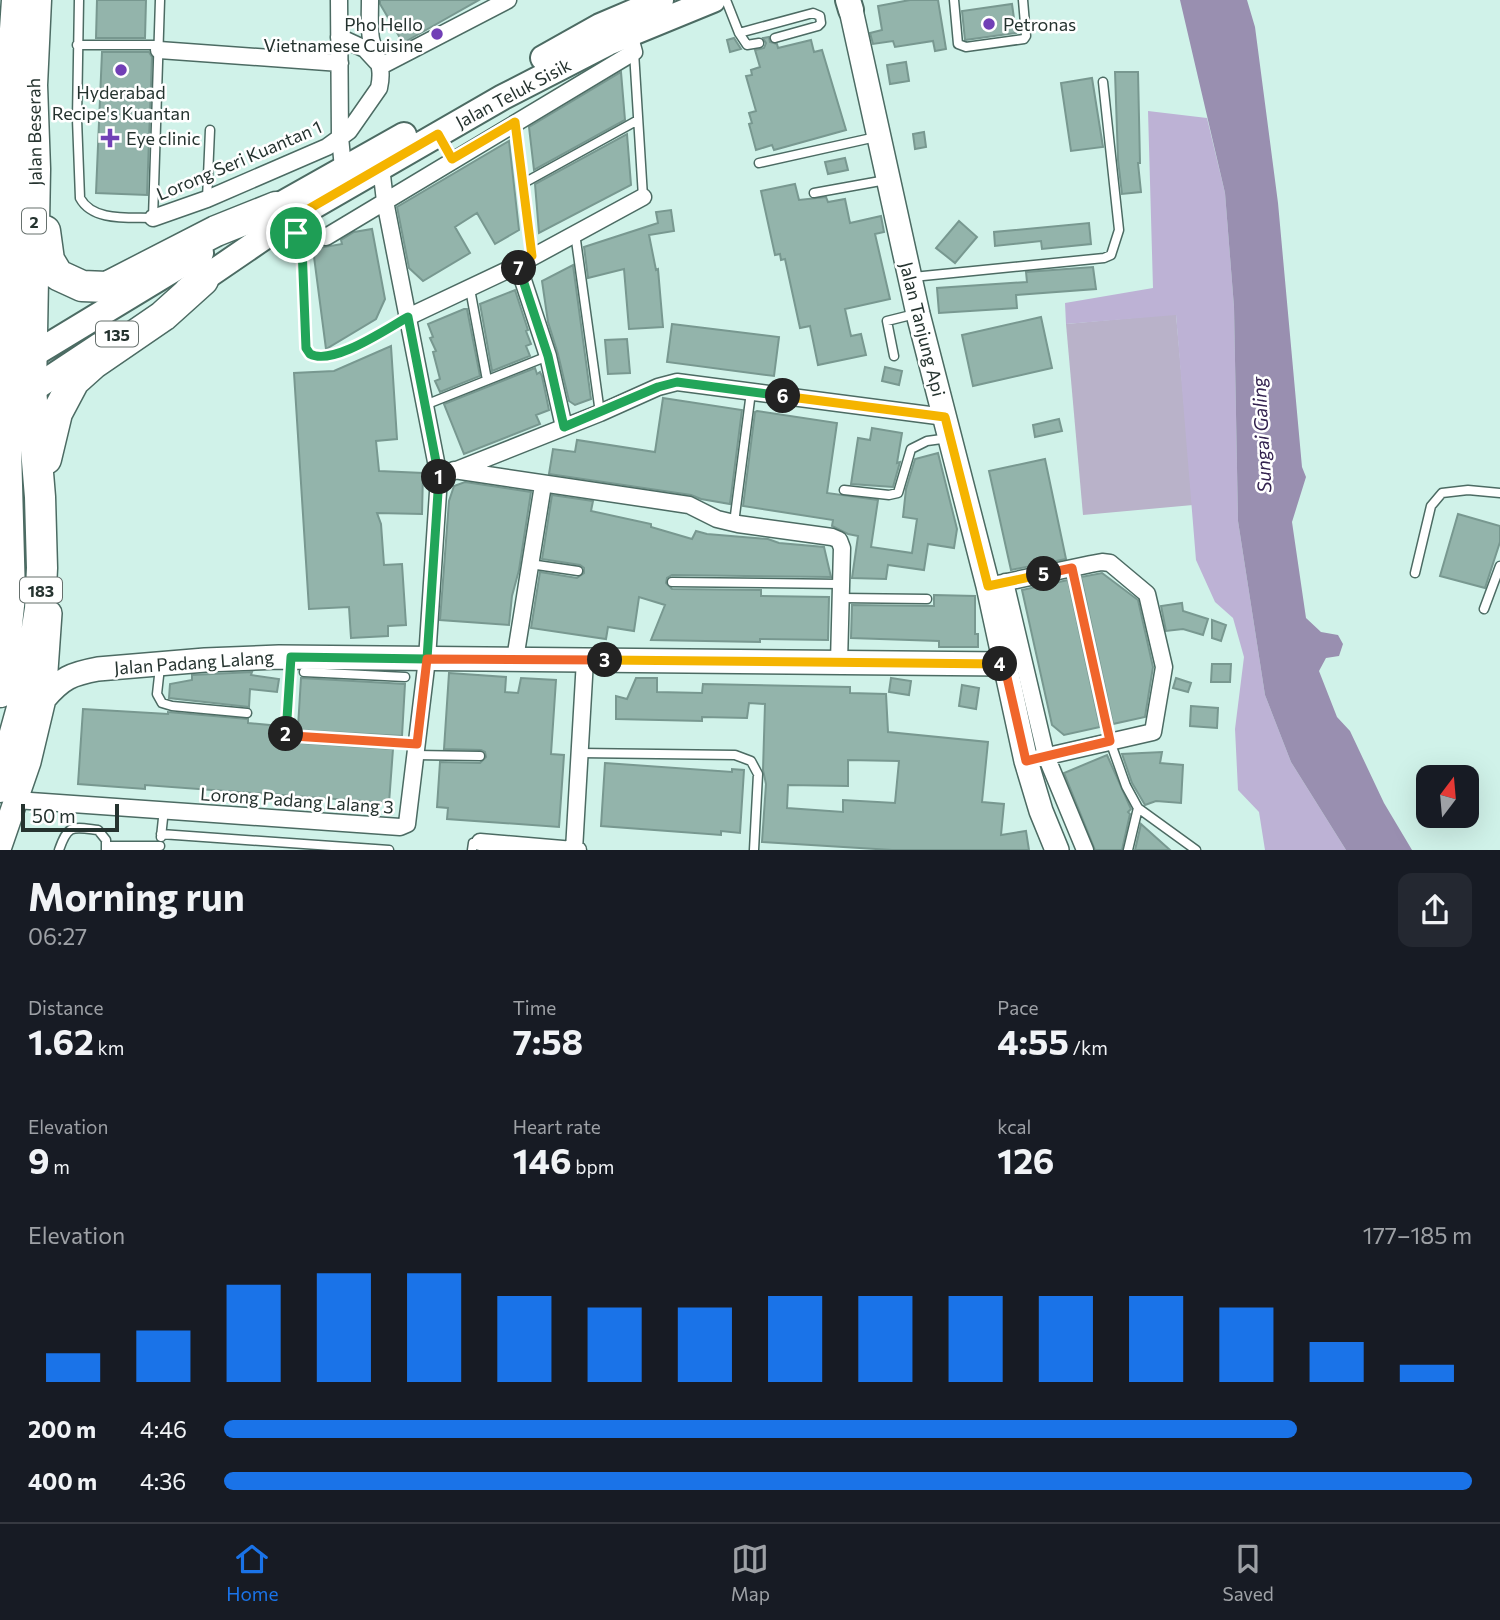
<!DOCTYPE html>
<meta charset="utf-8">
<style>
:root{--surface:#171b24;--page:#242831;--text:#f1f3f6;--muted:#9ea1a6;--line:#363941;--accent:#1a73e8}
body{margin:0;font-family:Commissioner,sans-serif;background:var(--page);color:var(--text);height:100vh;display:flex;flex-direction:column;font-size:26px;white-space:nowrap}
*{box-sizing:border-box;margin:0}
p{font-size:23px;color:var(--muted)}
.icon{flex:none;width:38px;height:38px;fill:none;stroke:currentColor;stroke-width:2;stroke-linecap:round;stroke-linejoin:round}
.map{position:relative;height:850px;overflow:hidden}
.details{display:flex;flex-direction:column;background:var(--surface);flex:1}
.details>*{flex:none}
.needle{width:46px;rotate:16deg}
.buttons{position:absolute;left:1416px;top:765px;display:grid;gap:14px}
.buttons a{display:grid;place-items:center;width:63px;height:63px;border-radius:14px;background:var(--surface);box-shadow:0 7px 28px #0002;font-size:35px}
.scale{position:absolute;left:21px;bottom:18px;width:98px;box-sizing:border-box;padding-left:7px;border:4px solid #25332f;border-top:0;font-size:19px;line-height:24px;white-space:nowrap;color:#25332f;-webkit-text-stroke:5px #fff;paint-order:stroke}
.pin{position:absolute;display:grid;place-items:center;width:60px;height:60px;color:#fff;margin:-30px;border:4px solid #fff;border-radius:50%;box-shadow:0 2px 7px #0007}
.km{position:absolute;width:35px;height:35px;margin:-18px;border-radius:50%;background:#222;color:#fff;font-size:19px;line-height:35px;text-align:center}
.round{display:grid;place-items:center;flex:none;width:74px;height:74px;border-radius:14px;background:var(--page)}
.overview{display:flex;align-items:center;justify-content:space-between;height:119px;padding:0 28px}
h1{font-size:38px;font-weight:700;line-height:52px}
.figures{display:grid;grid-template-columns:repeat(3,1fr);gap:10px;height:119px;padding:7px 28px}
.figures div{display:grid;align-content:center}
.figures b{font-size:35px;font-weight:700}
.figures small{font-size:19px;font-weight:400}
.figures p{font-size:19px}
.chart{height:196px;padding:14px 28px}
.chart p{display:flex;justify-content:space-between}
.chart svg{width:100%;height:126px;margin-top:7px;stroke:var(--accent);stroke-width:6}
ul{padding:0 28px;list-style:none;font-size:23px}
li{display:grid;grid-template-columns:112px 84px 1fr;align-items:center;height:52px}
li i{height:18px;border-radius:9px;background:var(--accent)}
.menu{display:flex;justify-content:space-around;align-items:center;height:98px;border-top:2px solid var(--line);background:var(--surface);font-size:19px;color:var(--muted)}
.menu a{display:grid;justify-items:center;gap:4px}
.menu .on{color:var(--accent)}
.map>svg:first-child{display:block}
</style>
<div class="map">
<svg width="1500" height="850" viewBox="0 0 1500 850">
<rect width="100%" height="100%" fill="#d0f2e9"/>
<path fill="#b9b2c9" d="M1176,314L1193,505L1083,515L1066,324Z"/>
<path fill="#bdb2d5" d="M1148,111L1207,118L1225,193L1234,307L1238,521L1265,695L1291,762L1346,850H1265L1259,812L1238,790L1235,729L1244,657L1233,618L1215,602L1196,560L1176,315L1066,324L1065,303L1153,288Z"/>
<path fill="#998fb0" d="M1180,0H1247L1255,27L1278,203L1302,467L1306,477L1292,522L1306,618L1321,632L1338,635L1343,644L1339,656L1326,658L1319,671L1337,717L1350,731L1384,803L1412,850H1346L1291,762L1265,695L1238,521L1234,307L1225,193Z"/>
<path fill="#93b4ab" stroke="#789890" stroke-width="2" fill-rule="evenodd" d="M97,0H146L145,38H96Z
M380,0H479L403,43L380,4Z
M910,0H938L946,49L935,51L933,41L895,47L893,41L873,44L870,33L882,30L878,6Z
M1012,4L1016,33L965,40L962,11Z
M769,37L770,42L777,44L778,48L811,40L814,52L822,50L846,130L774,150L772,145L756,150L749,124L752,123L749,113L756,111L746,76L752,75L751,70L760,67L755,50L764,48L766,43L763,38Z
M734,38L741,49L730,52L727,40Z
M102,52H149L152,57L147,195L96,193Z
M906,62L909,81L890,84L887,65Z
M621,72L625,120L534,170L529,127Z
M1115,72H1138L1140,163H1138L1141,192L1122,194L1118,160Z
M1092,78L1103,147L1071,151L1061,83Z
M924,132L926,147L915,149L913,134Z
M627,134L631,185L539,233L535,184Z
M509,141L519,230L495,244L477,213L455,227L470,253L423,281L409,268L397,207Z
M845,158L848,170L828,174L825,162Z
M795,184L799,200L826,197L828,202L845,199L850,223L881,216L884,232L875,234L890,299L845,309L851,336L861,334L866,355L818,365L810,326L800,328L785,259L781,260L780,254L775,255L761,191Z
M671,210L674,231L649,235L656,270L658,269L663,327L629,329L624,269L588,278L584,247L658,223L656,212Z
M959,221L977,237L955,263L936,248Z
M1089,223L1091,244L1042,249L1041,241L995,246L994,232Z
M372,229L385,299L376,319L326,349L313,249L342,244L341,240L354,232Z
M573,265L591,399L575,405L569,401L558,354L548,322L542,281Z
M1093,267L1096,289L1016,295L1017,308L939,313L937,288L1027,282L1026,272Z
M515,290L528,330L526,331L531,344L526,346L530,356L492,371L480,304Z
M464,309H467L480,376L440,392L435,381L440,379L433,352L436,351L430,338L433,337L428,324Z
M1041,317L1052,368L973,386L962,335Z
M672,324L779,337L774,376L667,362Z
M627,339L630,373L608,374L605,340Z
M391,346L397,439L376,441L379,471L423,473L422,514L377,513L381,524L384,565L402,564L406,625L388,626V636L351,638L349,607L309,609L294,373L334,371Z
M885,367L902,371L899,385L882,381Z
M535,368L537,374L540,372L542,376L549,410L536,415L540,424L464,454L444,404Z
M663,398L742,410L730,504L701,499L691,495L549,474L553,449L575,452L577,440L655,452Z
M757,411L837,423L827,493L878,500L871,547L912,553L917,519L903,517L906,489L915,459L938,453L957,529L954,548L928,544L924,570L888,565L886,579L852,578L858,536L848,534L832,526L833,520L743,506L755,412Z
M1059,419L1062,431L1035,437L1033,425Z
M872,428L902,433L897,463L900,462L893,487L851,484L858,438L870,440Z
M1045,459L1066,559L1011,570L989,471Z
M465,482L531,492L519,570L512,596L509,625L440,620L449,501L454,486Z
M552,495L593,501L591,511L651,524V527L692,539L696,531L707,534L768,539L779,543L824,547L831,577L672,575L667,578L666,583L672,589L761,590V596L829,597L828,640L760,639V642L651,640L665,605L639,597L634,631L608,627L606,639L531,628L540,572L577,578L584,573V568L580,565L542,559Z
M1458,514L1500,526V542L1485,588L1440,576Z
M1102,573L1138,600L1153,667L1145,717L1113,724L1081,577Z
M1068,580L1100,727L1064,735L1052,725L1022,590Z
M934,595L975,596V634H978V647H939V641L851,638L852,605L934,606Z
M1182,603L1183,611L1208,619L1203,635L1183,629L1166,631L1161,606Z
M1212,620L1226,625L1221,641L1212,638Z
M1212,664H1231L1230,682H1211Z
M252,672L251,675L279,679L277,692L250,689L249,707L169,698L170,684L192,680V675Z
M449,673L506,677L505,692L518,693L521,678L556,680L551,754L564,755L559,827L447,819L448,808L437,807L440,762L480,763L486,757L485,752L481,750L444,749Z
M301,678L405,684L402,736L294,730L293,727H298Z
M636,678H657V692L702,693L703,684L850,687V693L886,694L888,732L988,742L982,802L1004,804L1001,835L1026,831L1029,850H892L762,842L766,784L763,770L765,704L749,703L747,718L702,717V721L616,719V696L627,699ZM848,760L899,761L895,803L843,800V812L787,808L788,785L848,786Z
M891,678L911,681L909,695L889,692Z
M1176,678L1191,683L1188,692L1173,688Z
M962,685L979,688L976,709L959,706Z
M1191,706L1218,708L1217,728L1190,726Z
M83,709L168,714V712L248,719V723L280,726L282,739L287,742L393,749L389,803L145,785V789L78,784Z
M1162,752L1160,763L1183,765L1181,803L1156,801L1145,805L1132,783L1122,754Z
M1107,755L1131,809L1128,812L1130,814L1122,850H1095L1064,773Z
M605,763L732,772V769L744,770L740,833L721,831V835L601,826Z
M1141,824L1170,850H1135Z"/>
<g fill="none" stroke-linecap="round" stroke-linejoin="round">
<g stroke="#4c6b63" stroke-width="11">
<path id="lane" d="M79,0L77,119L80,198C93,222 129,217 153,218L160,0
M726,0L739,33L813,13L820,16L821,23L818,26L775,38
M954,0L958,44L966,47L1024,39L1026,36L1023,0
M739,33L747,45L759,43
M77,45H158
M634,52L643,197
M515,122L532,256
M759,163L876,137
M522,184L638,120
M814,193L886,180
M207,199L210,130
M289,223L296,233L302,247L306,348L310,354C333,366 385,329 408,317
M575,233L600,413
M913,277L1104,258L1111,255L1119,230L1103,82
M470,289L487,380
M894,356L887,321L915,314
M425,405L548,356
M844,490L889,495L898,493L911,449L927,441L949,438
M734,523L751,392
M530,564L578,571
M1072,568L1110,741L1126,786L1138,808L1196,850
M1415,573L1431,506L1442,493L1468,490L1500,493
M672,582L841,584
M841,598L927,599
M1484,609L1500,566
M291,660L286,722L288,736L417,744
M160,667L157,694L162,703L172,706L247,713
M304,672L405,677
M580,753L735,755L751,761L758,774L754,850
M415,755L480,756
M161,834L389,850
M161,837L164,809
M107,846H160
M59,850C68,824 72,827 98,830L106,840V850
M472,850L473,843L480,842
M1128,850L1138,808"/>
</g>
<g stroke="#4c6b63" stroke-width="19">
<path id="street" d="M339,0L340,137L343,168
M339,37L365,49L377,62
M159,50L340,63
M381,66L508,0
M153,218L207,199L327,147L349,131L379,88C384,66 376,59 371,39C369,27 370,13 370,0
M326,237L634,52L629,34
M518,265L548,356L564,427
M408,317L518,265L643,197
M454,470L689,505L717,519L738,524L832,537L839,540L842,548L839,662
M439,477L600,413L658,387L677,382L945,417
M1005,582L1046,756L1085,850
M988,586L1091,564L1102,562L1110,563L1147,594L1164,667L1153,732L1026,761
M515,659L543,485
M16,800L400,827L407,824L427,659L439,477L385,201L381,167
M480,842L574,850
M578,850H574L585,660"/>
</g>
<g stroke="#4c6b63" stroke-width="26">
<path id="secondary" d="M851,10L918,314L988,586L1026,761L1041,811L1057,850
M44,699C62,678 71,674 98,669L205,660L279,657L1004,664
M0,846L29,762L44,699L50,613"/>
</g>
<g stroke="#4c6b63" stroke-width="28">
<path id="primary" d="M848,0L851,10
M543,58L600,26L661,0
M262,215L404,135
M187,290L288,221L503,97L608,43L713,0
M31,356L201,253
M20,398L100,345"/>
</g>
<g stroke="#4c6b63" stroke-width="33">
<path id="highway" d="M45,231L49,260L58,275L82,286L107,287L216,231L276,207
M46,459L57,413L74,381L93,364L163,316L203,280
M0,692L10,596L5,410L6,207L9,117L17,0
M0,787L27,690L40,609L42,568L40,497L31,389L35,169L32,85L36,0"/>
</g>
<use href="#lane" stroke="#fff" stroke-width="8"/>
<use href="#street" stroke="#fff" stroke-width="16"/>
<use href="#secondary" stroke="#fff" stroke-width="23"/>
<use href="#primary" stroke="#fff" stroke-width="24"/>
<use href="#highway" stroke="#fff" stroke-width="30"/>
</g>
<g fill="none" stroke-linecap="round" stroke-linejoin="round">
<g stroke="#fff" stroke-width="14">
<path id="split-1" d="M296,233L302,247L306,348L310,354C333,366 386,329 408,317L439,477"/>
</g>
<g stroke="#fff" stroke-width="14">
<path id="split-2" d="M286,734L291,657L427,659L439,477"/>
</g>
<g stroke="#fff" stroke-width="14">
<path id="split-3" d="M286,734L293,736L417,744L427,659L605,660"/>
</g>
<g stroke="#fff" stroke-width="14">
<path id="split-4" d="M605,660L1000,664"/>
</g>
<g stroke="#fff" stroke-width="14">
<path id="split-5" d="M1000,664H1004L1026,761L1110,741L1072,568L1044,574"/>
</g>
<g stroke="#fff" stroke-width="14">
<path id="split-6" d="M783,396L945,417L988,586L1044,574"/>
</g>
<g stroke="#fff" stroke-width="14">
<path id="split-7" d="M519,268L548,356L564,427L658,387L677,382L783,396"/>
</g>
<g stroke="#fff" stroke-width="14">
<path id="split-8" d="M296,233L288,221L438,134L452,159L515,122L532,256L518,265L519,268"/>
</g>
<use href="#split-1" stroke="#22a559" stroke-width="9"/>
<use href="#split-2" stroke="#22a559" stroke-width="9"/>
<use href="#split-3" stroke="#f0652b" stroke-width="9"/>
<use href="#split-4" stroke="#f5b400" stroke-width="9"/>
<use href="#split-5" stroke="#f0652b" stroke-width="9"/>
<use href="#split-6" stroke="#f5b400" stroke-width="9"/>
<use href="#split-7" stroke="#22a559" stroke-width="9"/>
<use href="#split-8" stroke="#f5b400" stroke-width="9"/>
</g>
<g fill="#713fb6" stroke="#fff" stroke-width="2.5">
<circle cx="989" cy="24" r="7"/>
<circle cx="437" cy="34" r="7"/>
<circle cx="121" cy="70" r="7"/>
<path d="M106.5 127.5h7v7h7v7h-7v7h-7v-7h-7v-7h7z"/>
</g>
<g text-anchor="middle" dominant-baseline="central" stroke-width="5" stroke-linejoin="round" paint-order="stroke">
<g fill="#fff" stroke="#66706d" stroke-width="2">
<rect x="22" y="208.5" width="24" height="25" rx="5"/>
<rect x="96" y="321.5" width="42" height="25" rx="5"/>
<rect x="20" y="577.5" width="42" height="25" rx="5"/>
</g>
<g font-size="16" font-weight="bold" fill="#25332f">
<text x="34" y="221">2</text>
<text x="117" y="334">135</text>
<text x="41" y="590">183</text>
</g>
<g font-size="18" fill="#25332f" stroke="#fff" text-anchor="start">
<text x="423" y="24" text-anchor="end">Pho Hello<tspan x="423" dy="21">Vietnamese Cuisine</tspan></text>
<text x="1003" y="24">Petronas</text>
<text x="121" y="92" text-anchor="middle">Hyderabad<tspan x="121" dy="21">Recipe's Kuantan</tspan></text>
<text x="126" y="138">Eye clinic</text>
</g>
<g font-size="18" fill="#25332f" stroke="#fff">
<text transform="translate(513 93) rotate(-28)">Jalan Teluk Sisik</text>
<text transform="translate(34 132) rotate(-91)">Jalan Beserah</text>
<text transform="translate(239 160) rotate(-23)">Lorong Seri Kuantan 1</text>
<text transform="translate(923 329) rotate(76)">Jalan Tanjung Api</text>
<text transform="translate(194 662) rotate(-4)">Jalan Padang Lalang</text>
<text transform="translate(297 800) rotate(4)">Lorong Padang Lalang 3</text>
</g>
<g font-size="19" font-style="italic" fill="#33224f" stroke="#fff">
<text transform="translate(1261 435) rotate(-93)">Sungai Galing</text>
</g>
</g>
</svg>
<div class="buttons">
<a><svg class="needle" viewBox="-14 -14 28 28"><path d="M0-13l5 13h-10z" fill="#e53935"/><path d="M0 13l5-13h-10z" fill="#9ea1a6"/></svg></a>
</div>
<div class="scale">50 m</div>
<div class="pin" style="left:296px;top:233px;background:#1e9e55"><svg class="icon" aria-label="arrive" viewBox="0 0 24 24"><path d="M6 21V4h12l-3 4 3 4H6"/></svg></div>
<b class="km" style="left:439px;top:477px">1</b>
<b class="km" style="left:286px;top:734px">2</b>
<b class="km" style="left:605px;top:660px">3</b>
<b class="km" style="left:1000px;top:664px">4</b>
<b class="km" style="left:1044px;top:574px">5</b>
<b class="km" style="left:783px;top:396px">6</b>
<b class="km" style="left:519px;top:268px">7</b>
</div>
<section class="details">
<div class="overview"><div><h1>Morning run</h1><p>06:27</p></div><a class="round"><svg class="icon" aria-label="share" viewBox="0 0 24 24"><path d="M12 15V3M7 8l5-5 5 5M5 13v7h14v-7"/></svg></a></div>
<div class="figures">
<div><p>Distance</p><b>1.62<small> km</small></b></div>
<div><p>Time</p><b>7:58</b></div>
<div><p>Pace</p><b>4:55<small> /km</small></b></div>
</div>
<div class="figures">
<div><p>Elevation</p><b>9<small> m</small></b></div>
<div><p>Heart rate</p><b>146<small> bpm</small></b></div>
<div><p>kcal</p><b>126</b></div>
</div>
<div class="chart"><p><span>Elevation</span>177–185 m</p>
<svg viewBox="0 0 160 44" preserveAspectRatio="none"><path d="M5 44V34M15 44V26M25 44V10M35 44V6M45 44V6M55 44V14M65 44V18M75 44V18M85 44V14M95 44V14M105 44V14M115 44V14M125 44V14M135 44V18M145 44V30M155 44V38"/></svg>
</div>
<ul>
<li><b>200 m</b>4:46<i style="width:86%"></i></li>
<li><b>400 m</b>4:36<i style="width:100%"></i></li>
</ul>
</section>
<nav class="menu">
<a class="on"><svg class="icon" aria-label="home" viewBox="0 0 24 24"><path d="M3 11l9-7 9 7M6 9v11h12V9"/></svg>Home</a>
<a><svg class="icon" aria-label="map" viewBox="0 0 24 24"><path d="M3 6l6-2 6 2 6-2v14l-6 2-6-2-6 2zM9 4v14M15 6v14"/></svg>Map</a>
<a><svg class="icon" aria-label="saved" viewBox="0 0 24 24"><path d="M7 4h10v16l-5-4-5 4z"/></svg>Saved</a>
</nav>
